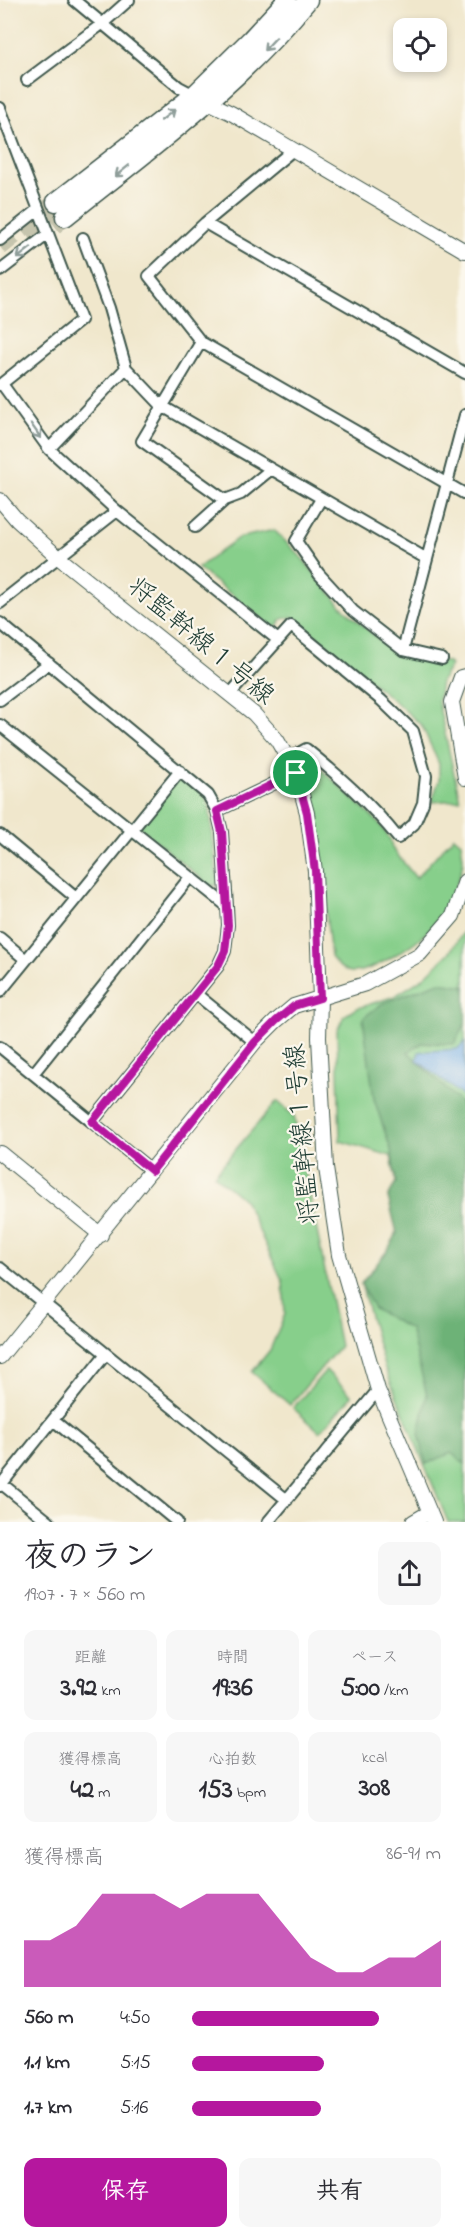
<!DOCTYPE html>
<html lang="ja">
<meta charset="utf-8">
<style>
:root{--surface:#fff;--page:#f7f7f7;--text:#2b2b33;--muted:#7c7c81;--accent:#b5179e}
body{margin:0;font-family:"Indie Flower","Klee One",sans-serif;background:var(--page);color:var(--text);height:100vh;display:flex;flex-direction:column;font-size:22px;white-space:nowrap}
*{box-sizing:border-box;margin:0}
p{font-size:20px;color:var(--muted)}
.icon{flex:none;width:33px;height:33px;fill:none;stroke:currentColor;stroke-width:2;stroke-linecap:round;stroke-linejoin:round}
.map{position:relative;height:1522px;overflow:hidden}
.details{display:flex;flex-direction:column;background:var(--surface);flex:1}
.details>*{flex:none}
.tools{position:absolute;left:393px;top:18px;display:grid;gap:12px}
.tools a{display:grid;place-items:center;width:54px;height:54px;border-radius:12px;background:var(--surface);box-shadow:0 3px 9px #0003;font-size:30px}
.pin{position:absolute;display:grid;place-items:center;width:51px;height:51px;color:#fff;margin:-26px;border:3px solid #fff;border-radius:50%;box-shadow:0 2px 6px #0007}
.round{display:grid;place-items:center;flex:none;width:63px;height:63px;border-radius:12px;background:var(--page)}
.head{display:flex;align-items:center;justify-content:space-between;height:102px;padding:0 24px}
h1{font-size:33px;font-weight:700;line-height:45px}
.figures{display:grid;grid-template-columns:repeat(3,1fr);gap:9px;height:102px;padding:6px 24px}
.figures div{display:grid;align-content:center;border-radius:12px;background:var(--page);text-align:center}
.figures b{font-size:26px;font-weight:700}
.figures small{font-size:16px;font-weight:400}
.figures p{font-size:16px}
.chart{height:168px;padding:12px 24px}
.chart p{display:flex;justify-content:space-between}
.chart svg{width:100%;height:108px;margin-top:6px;fill:var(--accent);opacity:.7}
.action{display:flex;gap:12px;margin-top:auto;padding:12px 24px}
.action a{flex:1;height:69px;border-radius:12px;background:var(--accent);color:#fff;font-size:24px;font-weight:700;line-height:69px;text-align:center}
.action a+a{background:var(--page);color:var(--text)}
ul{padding:0 24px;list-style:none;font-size:20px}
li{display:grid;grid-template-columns:96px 72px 1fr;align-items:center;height:45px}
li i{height:15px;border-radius:8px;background:var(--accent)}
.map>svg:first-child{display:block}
</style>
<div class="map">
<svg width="465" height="1522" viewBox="0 0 465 1522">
<rect width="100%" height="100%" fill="#fbf7ec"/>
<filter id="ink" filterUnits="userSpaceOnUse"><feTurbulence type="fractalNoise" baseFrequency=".0167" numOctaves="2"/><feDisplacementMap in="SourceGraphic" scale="12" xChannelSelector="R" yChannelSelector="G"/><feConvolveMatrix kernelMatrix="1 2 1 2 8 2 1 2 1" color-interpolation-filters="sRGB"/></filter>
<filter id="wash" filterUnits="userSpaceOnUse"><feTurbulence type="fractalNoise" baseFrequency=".008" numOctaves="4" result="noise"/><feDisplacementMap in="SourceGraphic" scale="24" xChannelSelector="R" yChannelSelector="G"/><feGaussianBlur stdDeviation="1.35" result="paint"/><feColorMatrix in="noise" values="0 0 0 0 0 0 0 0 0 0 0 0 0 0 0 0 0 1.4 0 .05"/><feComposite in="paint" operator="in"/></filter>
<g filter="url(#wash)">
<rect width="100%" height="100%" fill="#f0e7cc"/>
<path fill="#87cf8b" stroke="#538660" stroke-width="1.5" d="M274,530L301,557L342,607L399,657L448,662L451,665L441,681L438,702L460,800L432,802L439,780V764L422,726L398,704L293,617L282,619L279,624L273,628L198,568L238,538Z
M308,760L321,769L379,823L390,839L392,848L416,878L454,836L461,842C461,847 463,854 463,860C462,879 442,916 429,930C415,944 373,972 353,972C342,972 337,964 331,957Z
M184,779L203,794L209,804L218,882L215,886L209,885L139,827L177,780Z
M465,930V1522H448L384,1366L361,1284C371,1268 392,1252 396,1234C399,1223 391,1207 388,1197L396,1182L391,1156L340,1141L337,1031L344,1016L355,1009L395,996L422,979L449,953Z
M277,1101L294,1116L340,1346L290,1405L252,1372L270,1350L285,1314L283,1282L245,1201L214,1175Z
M326,1370L352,1396L320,1432L293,1408Z"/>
<path fill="#6db277" stroke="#467856" stroke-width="1.5" d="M439,982L465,986V1024L454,1044L422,1043L408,1052L465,1107V1464L451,1453L426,1464L419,1434L427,1395L410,1329L374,1309L361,1284L387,1251L397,1233L388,1197L396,1182L391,1150L374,1099L363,1018L383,1003Z"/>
<path fill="#79b0e8" stroke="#4c768e" stroke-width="1.5" d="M465,1042V1098L417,1060L419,1052L457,1049Z"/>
</g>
<g filter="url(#ink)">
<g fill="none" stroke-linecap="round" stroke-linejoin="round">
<path stroke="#c6c5ae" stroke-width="18" stroke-dasharray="18 9" stroke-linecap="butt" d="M33,242L65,217
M0,247L56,202"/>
<g stroke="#3e564b" stroke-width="14">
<path id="minor" d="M74,0L179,87L194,95
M27,80L102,24L129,0
M0,108L81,320L0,385
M205,223L465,373
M0,240L38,210
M0,271L48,234
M201,342L149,276L205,223L293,150
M126,368L162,406L427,559
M49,449L126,368L109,308L83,238
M321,499L296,541L319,574L353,611L403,650L442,659
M225,500L142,441L201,342L465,494
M117,511L278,640
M195,527L225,500L241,494L270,470
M0,603L117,511L49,449L2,384
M0,623L208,795L217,811L222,832L227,906L228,925L225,951L218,966L92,1122
M403,650L465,415
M230,694L291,626L381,700L413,731L426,776L423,803L414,824L398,838C371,804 339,776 306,749L288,759
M0,700L49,663
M0,725L227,906
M217,811L296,773
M0,835L76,898
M0,938L26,960
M0,992L180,771
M196,994L255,1042
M0,1047L152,1171
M33,1074L190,877
M0,1268L287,1500
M53,1420L177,1522
M2,1484L49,1522
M0,1486L105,1355
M268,1522L378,1390"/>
</g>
<g stroke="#3e564b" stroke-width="16">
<path id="tertiary" d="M202,99L231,113L465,251
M0,500L17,520L58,557L254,714L277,740L296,773L307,813L315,871L320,998L319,1038L326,1168L339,1255L378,1390L434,1522
M465,676L461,677L452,702L465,778
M0,1153L101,1235
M0,1357L255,1042L276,1021L294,1006L365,984L420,954L453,916L465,881
M413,1522L430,1512"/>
</g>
<g stroke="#3e564b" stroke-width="21">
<path id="primary" d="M56,202L194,95L250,40L287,0
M65,217C150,149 239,85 308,0"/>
</g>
<use href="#minor" stroke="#fff" stroke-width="10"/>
<use href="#tertiary" stroke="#fff" stroke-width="14"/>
<use href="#primary" stroke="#fff" stroke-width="18"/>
</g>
<defs><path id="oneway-shaft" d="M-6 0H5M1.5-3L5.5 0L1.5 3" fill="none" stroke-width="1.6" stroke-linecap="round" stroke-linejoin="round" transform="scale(1.5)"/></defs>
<g stroke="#8f9e9a">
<use href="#oneway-shaft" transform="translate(270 44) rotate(133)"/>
<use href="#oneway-shaft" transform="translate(168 115) rotate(-38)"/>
<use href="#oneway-shaft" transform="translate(122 171) rotate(141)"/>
<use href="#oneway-shaft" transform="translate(24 253) rotate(142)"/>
<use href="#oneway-shaft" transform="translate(36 431) rotate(55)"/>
</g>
</g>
<g fill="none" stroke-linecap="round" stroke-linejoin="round" filter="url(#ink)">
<g stroke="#fff" stroke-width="12">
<path id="route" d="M296,773L307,813L315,871L320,998L294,1006L276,1021L255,1042L152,1171L92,1122L218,966L225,951L228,925L222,832L217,811Z"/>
</g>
<use href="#route" stroke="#b5179e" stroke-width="8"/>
</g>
<g text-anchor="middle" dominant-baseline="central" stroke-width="4.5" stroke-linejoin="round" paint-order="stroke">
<g font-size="26" fill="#1f3d34" stroke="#fbf7ec">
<text transform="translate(200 642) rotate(40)">将監幹線１号線</text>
<text transform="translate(304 1134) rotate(-95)">将監幹線１号線</text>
</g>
</g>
</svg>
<div class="tools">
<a><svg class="icon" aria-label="locate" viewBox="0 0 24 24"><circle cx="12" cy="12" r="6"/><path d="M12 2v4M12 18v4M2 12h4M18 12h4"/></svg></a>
</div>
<div class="pin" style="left:296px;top:773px;background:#1e9e55"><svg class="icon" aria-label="arrive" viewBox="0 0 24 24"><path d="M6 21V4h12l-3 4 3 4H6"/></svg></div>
</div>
<section class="details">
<div class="head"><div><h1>夜のラン</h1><p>19:07 · 7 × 560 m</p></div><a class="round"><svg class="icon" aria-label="share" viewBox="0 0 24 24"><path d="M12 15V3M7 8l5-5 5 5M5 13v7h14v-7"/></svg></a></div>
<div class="figures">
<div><p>距離</p><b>3.92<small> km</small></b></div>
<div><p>時間</p><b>19:36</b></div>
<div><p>ペース</p><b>5:00<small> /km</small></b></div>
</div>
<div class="figures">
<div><p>獲得標高</p><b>42<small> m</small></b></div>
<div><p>心拍数</p><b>153<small> bpm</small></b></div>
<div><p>kcal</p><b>308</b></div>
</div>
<div class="chart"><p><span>獲得標高</span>86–91 m</p>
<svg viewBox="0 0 160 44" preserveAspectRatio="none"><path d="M0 44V25L10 25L20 19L30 6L40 6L50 6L60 12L70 6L80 6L90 6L100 19L110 32L120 38L130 38L140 32L150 32L160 25V44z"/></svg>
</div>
<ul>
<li><b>560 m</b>4:50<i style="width:75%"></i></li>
<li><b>1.1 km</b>5:15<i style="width:53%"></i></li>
<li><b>1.7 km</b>5:16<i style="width:52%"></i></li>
</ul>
<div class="action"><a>保存</a><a>共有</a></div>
</section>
